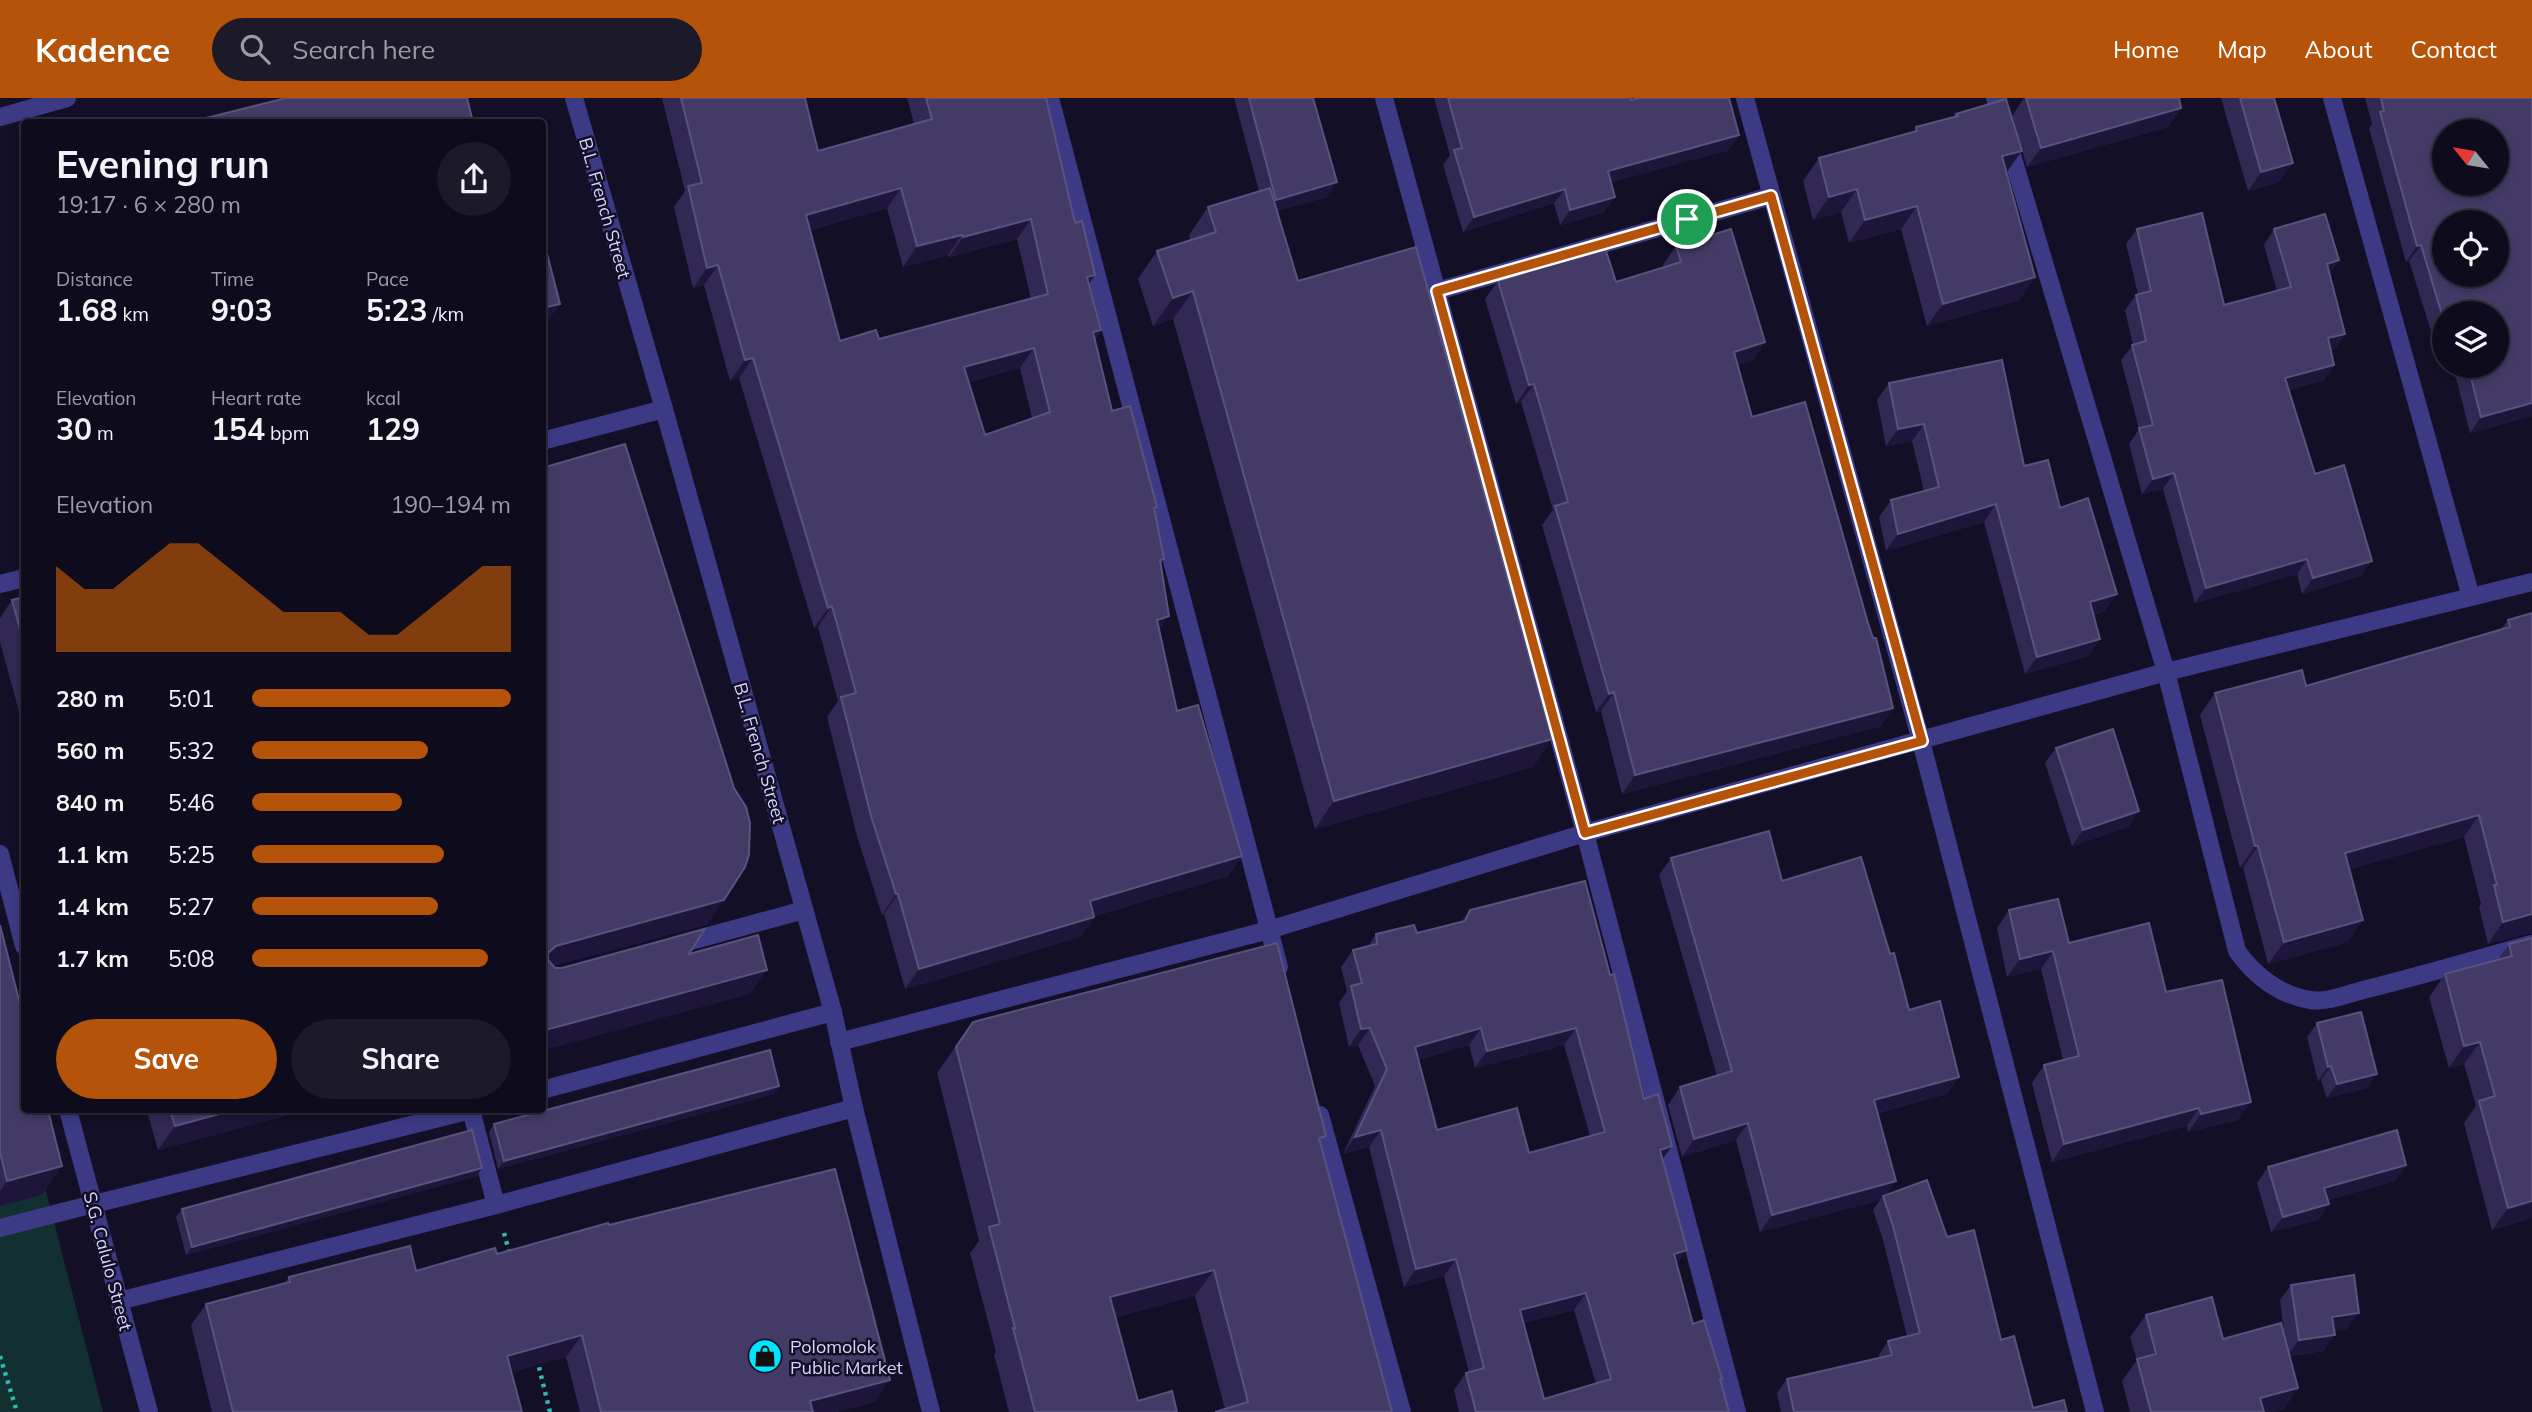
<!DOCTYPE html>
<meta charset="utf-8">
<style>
:root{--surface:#0e0b1c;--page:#1c1929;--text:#f1f3f6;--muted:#9b9ba3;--line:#2e2b3b;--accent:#b45309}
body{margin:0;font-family:Mulish,sans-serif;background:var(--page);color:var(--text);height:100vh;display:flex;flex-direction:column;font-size:26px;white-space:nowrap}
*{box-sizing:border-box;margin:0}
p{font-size:23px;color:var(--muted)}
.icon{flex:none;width:38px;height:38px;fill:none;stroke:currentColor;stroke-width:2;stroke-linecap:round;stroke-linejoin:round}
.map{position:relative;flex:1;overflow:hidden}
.side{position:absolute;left:21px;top:21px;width:525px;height:994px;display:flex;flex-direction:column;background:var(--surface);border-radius:7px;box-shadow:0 4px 10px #0003,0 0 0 2px var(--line)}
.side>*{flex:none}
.needle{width:46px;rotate:300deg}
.buttons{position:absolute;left:2432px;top:21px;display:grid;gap:14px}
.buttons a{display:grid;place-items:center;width:77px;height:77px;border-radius:50%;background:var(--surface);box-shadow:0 4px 10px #0003,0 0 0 2px var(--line);font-size:35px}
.pin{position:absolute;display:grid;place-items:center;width:60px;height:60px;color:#fff;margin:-30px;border:4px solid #fff;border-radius:50%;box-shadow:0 2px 7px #0007}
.round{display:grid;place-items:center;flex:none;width:74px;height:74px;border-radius:37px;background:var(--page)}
.overview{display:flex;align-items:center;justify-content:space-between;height:119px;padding:0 35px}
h1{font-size:38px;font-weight:700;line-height:52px}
.metrics{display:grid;grid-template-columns:repeat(3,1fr);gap:10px;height:119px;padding:7px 35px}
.metrics div{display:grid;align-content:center}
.metrics b{font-size:30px;font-weight:700}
.metrics small{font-size:19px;font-weight:400}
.metrics p{font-size:19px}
.chart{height:196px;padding:14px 35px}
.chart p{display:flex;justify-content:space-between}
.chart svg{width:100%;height:126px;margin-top:7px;fill:var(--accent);opacity:.7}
.primary-button{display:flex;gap:14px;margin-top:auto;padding:14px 35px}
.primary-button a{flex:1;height:80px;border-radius:42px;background:var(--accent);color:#fff;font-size:28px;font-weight:700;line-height:80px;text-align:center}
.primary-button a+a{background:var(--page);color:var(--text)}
ul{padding:0 35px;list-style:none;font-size:23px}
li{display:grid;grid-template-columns:112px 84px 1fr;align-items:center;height:52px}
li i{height:18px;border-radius:9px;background:var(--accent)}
header{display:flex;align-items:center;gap:42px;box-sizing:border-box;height:98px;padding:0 35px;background:var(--accent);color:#fff}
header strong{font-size:33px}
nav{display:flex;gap:38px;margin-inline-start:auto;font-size:24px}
.search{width:490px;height:63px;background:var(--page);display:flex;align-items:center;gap:18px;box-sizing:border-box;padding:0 24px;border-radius:38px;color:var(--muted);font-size:26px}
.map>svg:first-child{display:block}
</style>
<header>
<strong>Kadence</strong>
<div class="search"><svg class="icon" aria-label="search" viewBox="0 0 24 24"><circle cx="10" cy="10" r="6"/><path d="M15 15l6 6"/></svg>Search here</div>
<nav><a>Home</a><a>Map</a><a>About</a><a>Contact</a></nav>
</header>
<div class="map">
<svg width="2532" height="1314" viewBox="0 0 2532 1314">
<rect width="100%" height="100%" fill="#130f26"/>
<path fill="#12302f" d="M0,915L103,1314H0Z"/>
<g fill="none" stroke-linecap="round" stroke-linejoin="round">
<path stroke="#2fb8b0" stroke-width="4.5" stroke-dasharray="3.5 5" stroke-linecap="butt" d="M504,1135L510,1157
M0,1258L17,1314
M537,1261L550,1314"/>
<path stroke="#3d3a85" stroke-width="18" d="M542,343L664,311
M0,486L24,480
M676,847L804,812
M542,992L833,914
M471,1012L496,1107
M62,1114L471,1012
M119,1203L496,1107L854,1010"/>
<path stroke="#3d3a85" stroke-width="18" d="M0,1130L62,1114"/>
<path stroke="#3d3a85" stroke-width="18" d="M1050,0L1279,869
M1384,0L1585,735L1737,1314
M1745,0L1921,643L2095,1314
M1995,0L2166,574L2237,853C2254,877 2279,897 2310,902C2327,905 2350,895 2367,891C2423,877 2477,861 2532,846
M2332,0L2471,499
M1437,193L1771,98
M0,756L24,848
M839,944L1269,832L1585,735L2166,574L2532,484
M68,1012L149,1314
M1320,1017L1402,1314"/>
<path stroke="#3d3a85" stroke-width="18" d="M574,0L664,311L833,914L854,1010L931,1314
M0,19L67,0"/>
</g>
<path fill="#312854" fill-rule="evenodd" d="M662,0H805L818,53L914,26L907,0H1046L1075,125L1095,177L1089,185L1101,232L1095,242L1112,313L1157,409L1155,413L1164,461L1160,467L1159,532L1177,613L1242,758L1228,778L1094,818V819L1080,839L905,891L884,816L882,817L857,738L827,619L838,603L818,529L814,530L739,280L730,283L704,187L693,190L674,109L685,93ZM887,110L903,169L948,157L949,159L1017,141L1031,201L879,241L840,243L810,132ZM1020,270L1032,320L985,337L969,284Z
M1234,0H1313L1327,99L1277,113L1298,183L1552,641L1533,669L1315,731L1173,221L1153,228L1138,181L1157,153L1190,142L1189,137L1208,109L1259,93Z
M1434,0H1630L1631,2L1739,37L1729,52L1611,84L1605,114L1560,127L1554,105L1463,134L1443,67L1450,57Z
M2024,0H2179L2181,10L2168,29L2027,69L2012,18Z
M2221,0H2274L2279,84L2248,93Z
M2365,0H2532V318L2470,335L2453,268H2497V215H2445V236L2444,233L2432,236L2409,163L2406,164L2369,30L2372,26Z
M1956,16L2007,74L2035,179L2019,202L1927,228L1901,131L1849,145L1841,114L1813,122L1803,83L1819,60L1913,35L1916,29L1954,19Z
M2137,131L2224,207L2277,193L2264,147L2274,131L2339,162L2329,176L2345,236L2335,251L2331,252L2334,267L2324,282L2289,292L2315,376L2361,478L2302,496L2297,476L2195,505L2163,391L2142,396L2129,346L2139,331L2121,262L2133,247L2125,212L2136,197L2138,196L2126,146Z
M1676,148L1752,263L1738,267L1752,319L1881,628L1622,696L1601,613L1596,614L1542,427L1553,412L1521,304L1516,306L1485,201L1498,183L1616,184L1664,169L1663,167Z
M1889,285L2024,368L2060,410L2105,513L2094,517L2100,541L2088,558L2025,576L1984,424L1886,453L1879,419L1891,402L1924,393L1912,343L1886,348L1877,302Z
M24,499V632L0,544V520L12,502Z
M2532,515V836L2530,835L2488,846L2479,809L2481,806L2464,739L2350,771L2348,844L2268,866L2243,770H2240L2200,617L2215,595L2306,588L2501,531L2508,522Z
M2056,650L2139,713L2128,729L2072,748L2045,665Z
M1671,760L1782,783L1890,856L1909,912L1959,979L1947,996L1878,1015L1888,1096L1947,1139L2001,1242L2033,1310L2067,1314H1781L1777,1295L1787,1281L1879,1260V1257L1888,1243L1907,1238L1883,1142L1873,1112L1880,1102L1760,1134L1736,1042L1682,1059L1668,1007L1680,989L1717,978L1659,777Z
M1470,812L1610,877L1663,1062L1687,1152L1677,1166L1693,1226L1720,1283L1729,1314H1459L1454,1292L1466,1275L1469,1274L1444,1178L1404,1189L1369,1049L1343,1056L1375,988L1358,947L1349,949L1339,905L1347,893L1341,869L1353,852L1368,848L1376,836L1417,835L1461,824ZM1469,947L1475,970L1564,947L1590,1038L1529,1055L1437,1032L1418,962ZM1574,1212L1596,1286L1544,1301L1524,1225Z
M2009,812L2069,845L2166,894L2238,1022L2188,1034L2187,1028L2052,1064L2032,985L2044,967L2063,962L2041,871L2007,879L1997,830Z
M0,827L42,1097L0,1108Z
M2532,840V1120L2492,1132L2464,1025L2476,1008L2464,966L2449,970L2429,899L2445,876L2498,862L2509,846Z
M973,924L1321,1046L1392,1314L1225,1311L1195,1198L1116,1219L1138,1303L1177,1314H1009L994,1256L996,1254L970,1155L979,1143L937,975Z
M2317,925L2367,990L2327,1000L2321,982L2318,983L2307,939Z
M779,988L774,996L498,1071L489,1034L494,1026Z
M152,1012H306L158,1052L148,1017Z
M2406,1067L2395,1083L2328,1102L2318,1122L2271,1134L2257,1085L2268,1069Z
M482,1070L477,1078L186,1157L176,1119L182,1111Z
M609,1127L875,1304L836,1314H580L566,1259L511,1274L522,1314H212L191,1227L206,1206L284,1186L289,1179L416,1173L497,1156Z
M2291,1187L2347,1231L2334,1233L2324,1253L2289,1258L2298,1290L2283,1312L2274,1314H2130L2122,1283L2137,1262L2130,1239L2146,1217L2223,1241L2285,1243L2280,1202Z"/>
<path fill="#1d163a" d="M2181,10L2168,29L2027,69L2041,50Z
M1739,37L1729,52L1598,88L1608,73Z
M2022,53L2006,75L2002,58Z
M2293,65L2279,84L2248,93L2261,74Z
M1337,84L1327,99L1266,116L1276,102Z
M901,90L887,110L791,137L806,117Z
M1565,91L1554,105L1463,134L1474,119Z
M1857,91L1841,114L1813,122L1829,99Z
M1615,99L1605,114L1560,127L1570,112Z
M1917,108L1901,131L1849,145L1865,122Z
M1031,121L1017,141L949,159L963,139Z
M962,137L948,157L903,169L917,148Z
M2421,147L2409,163L2406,164L2417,148Z
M2339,162L2328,177L2327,166Z
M718,167L704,187L693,190L707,170Z
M1095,177L1081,197L1087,179Z
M2035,179L2019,202L1927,228L1943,206Z
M1193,193L1173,221L1153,228L1173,200Z
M560,206L543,230H542V210Z
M2443,220H2445V231L2444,233L2432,236Z
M1101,232L1087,252L1093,234Z
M2345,236L2335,251L2317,255L2328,240Z
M1765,244L1752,263L1722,272L1734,254Z
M1034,250L1020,270L950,289L964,269Z
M753,260L739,280L730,283L745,262Z
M2334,267L2324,282L2274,296L2285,280Z
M1534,286L1521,304L1516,306L1529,287Z
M2532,305V318L2470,335L2481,319Z
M1924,326L1912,343L1886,348L1898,331Z
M2174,375L2163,391L2142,396L2153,381Z
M1996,406L1984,424L1886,453L1898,436Z
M2307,461L2297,476L2195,505L2206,490Z
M2372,463L2361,478L2302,496L2313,480Z
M2117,496L2105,513L2078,522L2090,504Z
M832,508L818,529L814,530L828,510Z
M1169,518L1155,538L1157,522Z
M2100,541L2088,558L2025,576L2037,559Z
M1614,594L1601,613L1596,614L1609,596Z
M1893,610L1881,628L1622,696L1635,677Z
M1552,641L1533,669L1315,731L1334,703Z
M2139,713L2128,729L2072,748L2083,732Z
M2479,717L2464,739L2330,777L2345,755Z
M2255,748H2258L2243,770H2240Z
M1242,758L1228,778L1076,823L1090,803Z
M896,796H898L884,816L882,817Z
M724,802L707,827L542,871L548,855L556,848Z
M2532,816V836L2530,835L2488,846L2503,824Z
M1094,819L1080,839L905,891L919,871Z
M2363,822L2348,844L2268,866L2284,844Z
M2053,853L2041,871L2007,879L2020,861Z
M767,872L750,896L542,953V933Z
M1370,930L1358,947L1349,949L1361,931Z
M1481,930L1469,947L1403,967L1415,949Z
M1576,930L1564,947L1475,970L1487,953Z
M2480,944L2464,966L2449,970L2464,948Z
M2331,968L2321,982L2318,983L2328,969Z
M2377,976L2367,990L2327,1000L2337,986Z
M1959,979L1947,996L1862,1019L1874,1002Z
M779,988L774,996L498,1071L504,1063Z
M2251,1004L2238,1022L2188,1034L2201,1016Z
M2199,1010L2187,1028L2052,1064L2064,1046Z
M234,1012H306L158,1052L175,1028Z
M1748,1025L1736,1042L1682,1059L1694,1041Z
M1381,1032L1369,1049L1343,1056L1355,1039Z
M1672,1048L1660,1065V1052Z
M2406,1067L2395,1083L2313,1106L2324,1090Z
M62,1068L42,1097L0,1108V1093L7,1083Z
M482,1070L477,1078L186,1157L192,1149Z
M1896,1083L1884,1101L1883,1098L1880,1102L1760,1134L1772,1117Z
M2532,1103V1120L2492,1132L2508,1110Z
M2329,1106L2318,1122L2271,1134L2283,1119Z
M1687,1152L1675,1169L1674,1156Z
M1456,1161L1444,1178L1404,1189L1416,1171Z
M1214,1172L1195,1198L1092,1225L1110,1199Z
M1586,1195L1574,1212L1508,1229L1520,1212Z
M2359,1215L2347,1231L2321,1235L2332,1219Z
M582,1237L566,1259L492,1280L507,1258Z
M2335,1237L2324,1253L2287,1258L2299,1242Z
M890,1282L875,1304L836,1314H802L810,1303Z
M2298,1290L2283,1312L2274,1314H2250L2260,1300Z"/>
<path fill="#433a66" stroke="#5a527e" stroke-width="2" fill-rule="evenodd" d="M286,0H467L473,24H190Z
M681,0H805L818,53L932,21L926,0H1046L1075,125L1082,123L1095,177L1087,179L1101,232L1093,234L1112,313L1130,308L1157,409L1154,410L1164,461L1160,462L1169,518L1157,522L1177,613L1198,607L1242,758L1090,803L1094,819L919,871L898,796H896L871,718L841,599L856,595L832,508L828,510L753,260L745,262L718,167L707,170L688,88L702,85ZM901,90L917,148L962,137L963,139L1031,121L1048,196L879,241L876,232L840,243L806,117ZM1034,250L1050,314L985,337L964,269Z
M1249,0H1313L1337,84L1276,102Z
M1448,0H1630L1631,2L1639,0H1729L1739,37L1608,73L1615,99L1570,112L1565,91L1474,119L1454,52L1462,50Z
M2026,0H2179L2181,10L2041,50Z
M2240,0H2274L2293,65L2261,74Z
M2381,0H2532V305L2481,319L2468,268H2497V215H2445V220H2443L2421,147L2417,148L2380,14L2384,13ZM2445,33H2497V86H2445ZM2445,124H2497V177H2445Z
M2006,1L2022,53L2002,58L2035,179L1943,206L1917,108L1865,122L1857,91L1829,99L1819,60L1917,33L1916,29L1958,18L1956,16Z
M1270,90L1298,183L1416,149L1552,641L1334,703L1193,193L1173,200L1157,153L1216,134L1208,109Z
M2202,115L2224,207L2291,189L2274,131L2325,116L2339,162L2327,166L2345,236L2328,240L2334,267L2285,280L2315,376L2344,367L2372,463L2313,480L2307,461L2206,490L2174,375L2153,381L2139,330L2153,327L2132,247L2146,243L2136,197L2151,193L2137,131Z
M1731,131L1765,244L1734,254L1752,319L1805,304L1868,525L1873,540H1876L1893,610L1635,677L1614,594L1609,596L1555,408L1568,404L1534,286L1529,287L1498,183L1605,150L1616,184L1681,164L1676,148Z
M542,136L560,206L542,210Z
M2002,262L2024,368L2048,362L2060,410L2088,400L2117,496L2090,504L2100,541L2037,559L1996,406L1898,436L1891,402L1939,389L1924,326L1898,331L1889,285Z
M625,346L734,690L746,709L750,725L749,757L745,769L724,802L556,848L548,855V862L555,870H562L705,831L689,856L758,837L767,872L542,933V370Z
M24,499V546L12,502Z
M2532,515V816L2503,824L2494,787H2497L2479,717L2345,755L2363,822L2284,844L2258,748H2255L2215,595L2302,572L2306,588L2510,529L2508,522Z
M2113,631L2139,713L2083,732L2056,650Z
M1769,733L1782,783L1861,759L1890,856L1894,855L1909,912L1940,903L1959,979L1874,1002L1896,1083L1772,1117L1748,1025L1694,1041L1680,989L1732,973L1671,760Z
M1585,783L1610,877L1614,876L1644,1001L1658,996L1672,1048L1660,1052L1687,1152L1674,1156L1693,1226L1704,1222L1722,1281H1720L1729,1314H1476L1466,1275L1484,1270L1456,1161L1416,1171L1381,1032L1355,1039L1387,971L1370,930L1361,931L1351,888L1362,885L1353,852L1377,846L1376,836L1414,827L1417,835L1465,823L1470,812ZM1481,930L1487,953L1576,930L1605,1034L1529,1055L1517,1010L1437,1032L1415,949ZM1586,1195L1611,1281L1544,1301L1520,1212Z
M2058,801L2069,845L2149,825L2166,894L2222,882L2251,1004L2201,1016L2199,1010L2064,1046L2044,967L2079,958L2053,853L2020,861L2009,812Z
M0,827L24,922V1012H48L62,1068L7,1083L0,1054Z
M2532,840V1103L2508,1110L2479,1003L2495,998L2480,944L2464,948L2445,876L2512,858L2509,846Z
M1277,845L1326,1038L1319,1040L1392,1314H1215L1248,1304L1214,1172L1110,1199L1138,1303L1172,1293L1177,1314H1035L1013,1230H1015L989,1129L1000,1126L956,949L973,924Z
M2361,914L2377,976L2337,986L2331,968L2328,969L2317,925Z
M770,952L779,988L504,1063L494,1026Z
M170,1012H234L175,1028Z
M472,1032L482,1070L192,1149L182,1111Z
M2397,1032L2406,1067L2324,1090L2329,1106L2283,1119L2268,1069Z
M835,1071L890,1282L810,1303L813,1314H601L582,1237L507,1258L522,1314H233L206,1206L290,1184L289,1179L410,1148L416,1173L495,1150L497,1156L608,1125L609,1127Z
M1927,1082L1947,1139L1974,1132L2001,1242L2014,1238L2033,1310L2064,1302L2067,1314H1794L1787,1281L1892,1257L1888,1243L1920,1235L1893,1128L1883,1098Z
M2354,1177L2359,1215L2332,1219L2335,1237L2299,1242L2291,1187Z
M2212,1199L2223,1241L2281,1225L2298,1290L2260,1300L2264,1314H2151L2137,1261L2156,1256L2146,1217Z"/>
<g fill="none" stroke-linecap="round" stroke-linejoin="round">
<g stroke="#fff" stroke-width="14">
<path id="route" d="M1771,98L1922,643L1585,735L1437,193Z"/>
</g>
<use href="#route" stroke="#b45309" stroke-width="9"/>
</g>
<defs>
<g id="shop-disc" transform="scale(1.75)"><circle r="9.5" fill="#00e5ff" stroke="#130f26"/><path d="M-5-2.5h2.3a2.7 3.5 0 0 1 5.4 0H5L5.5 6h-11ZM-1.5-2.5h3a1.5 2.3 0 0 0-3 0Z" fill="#111"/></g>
</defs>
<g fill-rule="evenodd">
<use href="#shop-disc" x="765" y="1258"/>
</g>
<g text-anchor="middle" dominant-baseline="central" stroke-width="5" stroke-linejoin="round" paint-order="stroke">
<g font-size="18" fill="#d9d4ff" stroke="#130f26">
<text transform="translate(605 110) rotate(74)">B.L. French Street</text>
<text transform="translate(760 655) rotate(74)">B.L. French Street</text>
<text transform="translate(108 1163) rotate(75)">S.G. Calulo Street</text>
</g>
<g font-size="18" fill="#d9d4ff" stroke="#130f26" text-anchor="start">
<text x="790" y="1248">Polomolok<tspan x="790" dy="21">Public Market</tspan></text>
</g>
</g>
</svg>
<div class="buttons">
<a><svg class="needle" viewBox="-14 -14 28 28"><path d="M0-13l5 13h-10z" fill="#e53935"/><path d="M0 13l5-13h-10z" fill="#9b9ba3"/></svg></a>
<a><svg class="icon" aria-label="locate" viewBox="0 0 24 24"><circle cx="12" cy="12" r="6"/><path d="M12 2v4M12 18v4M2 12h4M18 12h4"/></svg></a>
<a><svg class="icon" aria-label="layers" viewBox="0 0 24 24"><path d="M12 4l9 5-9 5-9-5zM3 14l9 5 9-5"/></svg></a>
</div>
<div class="pin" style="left:1687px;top:121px;background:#1e9e55"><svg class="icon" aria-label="arrive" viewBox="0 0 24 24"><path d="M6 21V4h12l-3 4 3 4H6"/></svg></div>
<section class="side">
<div class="overview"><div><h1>Evening run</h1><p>19:17 · 6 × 280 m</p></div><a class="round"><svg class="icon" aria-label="share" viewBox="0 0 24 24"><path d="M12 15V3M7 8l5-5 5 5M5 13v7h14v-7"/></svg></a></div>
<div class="metrics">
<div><p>Distance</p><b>1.68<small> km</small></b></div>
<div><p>Time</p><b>9:03</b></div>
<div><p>Pace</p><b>5:23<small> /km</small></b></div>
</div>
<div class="metrics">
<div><p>Elevation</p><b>30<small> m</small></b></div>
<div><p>Heart rate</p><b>154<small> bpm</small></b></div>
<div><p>kcal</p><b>129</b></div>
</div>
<div class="chart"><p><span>Elevation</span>190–194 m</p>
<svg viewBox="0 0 160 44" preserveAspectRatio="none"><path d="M0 44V14L10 22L20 22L30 14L40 6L50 6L60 14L70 22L80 30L90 30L100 30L110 38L120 38L130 30L140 22L150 14L160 14V44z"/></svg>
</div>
<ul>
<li><b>280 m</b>5:01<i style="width:100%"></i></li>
<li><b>560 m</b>5:32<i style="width:68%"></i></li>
<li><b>840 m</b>5:46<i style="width:58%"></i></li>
<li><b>1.1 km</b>5:25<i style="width:74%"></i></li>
<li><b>1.4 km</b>5:27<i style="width:72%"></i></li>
<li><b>1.7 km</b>5:08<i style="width:91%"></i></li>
</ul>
<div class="primary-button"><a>Save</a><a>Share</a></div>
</section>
</div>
